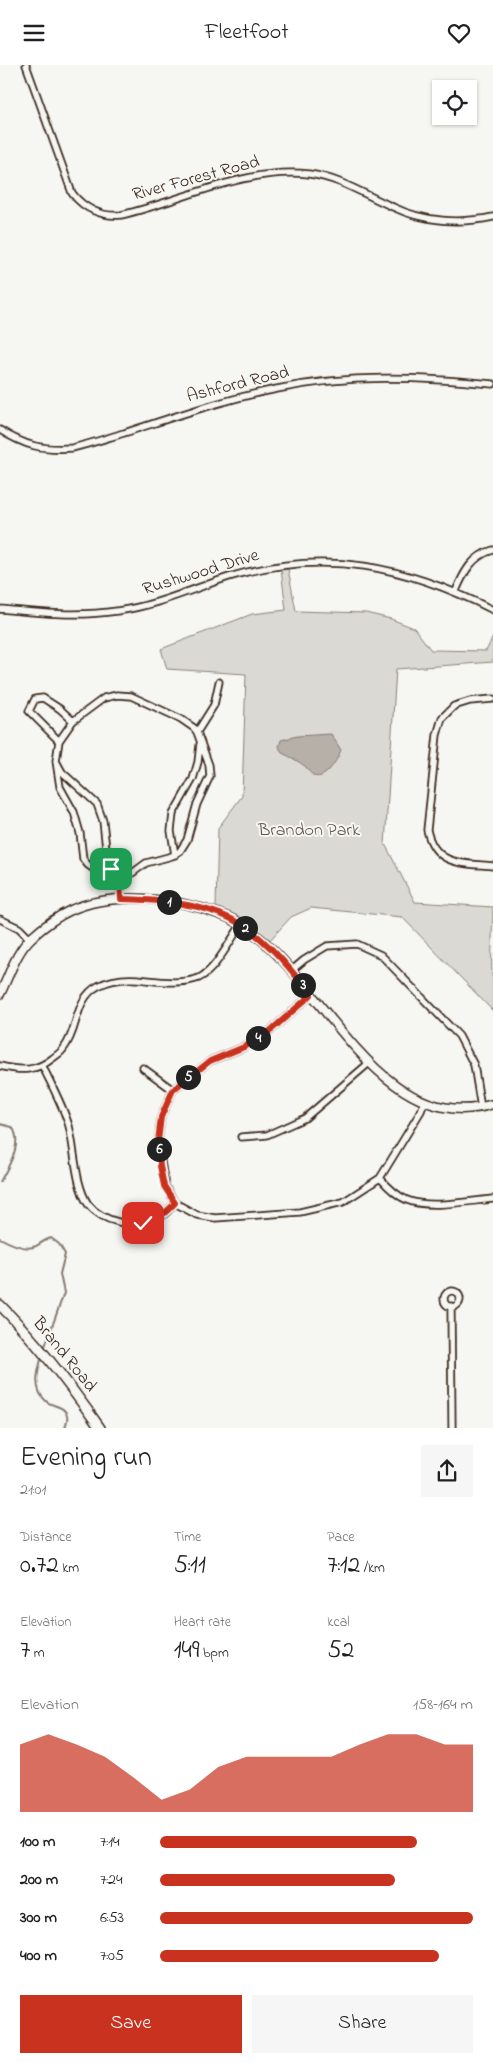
<!DOCTYPE html>
<meta charset="utf-8">
<style>
:root{--surface:#fff;--page:#f6f6f6;--text:#202124;--muted:#757577;--accent:#c8321e}
body{margin:0;font-family:"Indie Flower",sans-serif;background:var(--page);color:var(--text);height:100vh;display:flex;flex-direction:column;font-size:19px;white-space:nowrap}
*{box-sizing:border-box;margin:0}
p{font-size:16px;color:var(--muted)}
.icon{flex:none;width:28px;height:28px;fill:none;stroke:currentColor;stroke-width:2;stroke-linecap:round;stroke-linejoin:round}
.map{position:relative;height:1363px;overflow:hidden}
.side{display:flex;flex-direction:column;background:var(--surface);flex:1}
.side>*{flex:none}
.tools{position:absolute;left:432px;top:15px;display:grid;gap:10px}
.tools a{display:grid;place-items:center;width:45px;height:45px;border-radius:0px;background:var(--surface);box-shadow:0 1px 4px #0004;font-size:25px}
.pin{position:absolute;display:grid;place-items:center;width:42px;height:42px;color:#fff;margin:-21px;border-radius:10px;box-shadow:0 2px 8px #0006}
.km{position:absolute;width:25px;height:25px;margin:-12px;border-radius:50%;background:#222;color:#fff;font-size:14px;line-height:25px;text-align:center}
.round{display:grid;place-items:center;flex:none;width:52px;height:52px;border-radius:0px;background:var(--page)}
.overview{display:flex;align-items:center;justify-content:space-between;height:85px;padding:0 20px}
h1{font-size:28px;font-weight:600;line-height:38px}
.figures{display:grid;grid-template-columns:repeat(3,1fr);gap:8px;height:85px;padding:5px 20px}
.figures div{display:grid;align-content:center}
.figures b{font-size:25px;font-weight:600}
.figures small{font-size:14px;font-weight:400}
.figures p{font-size:14px}
.chart{height:140px;padding:10px 20px}
.chart p{display:flex;justify-content:space-between}
.chart svg{width:100%;height:90px;margin-top:5px;fill:var(--accent);opacity:.7}
.action{display:flex;gap:10px;margin-top:auto;padding:10px 20px}
.action a{flex:1;height:58px;border-radius:0px;background:var(--accent);color:#fff;font-size:20px;font-weight:600;line-height:58px;text-align:center}
.action a+a{background:var(--page);color:var(--text)}
ul{padding:0 20px;list-style:none;font-size:16px}
li{display:grid;grid-template-columns:80px 60px 1fr;align-items:center;height:38px}
li i{height:12px;border-radius:6px;background:var(--accent)}
header{display:flex;justify-content:space-between;align-items:center;height:65px;padding:0 20px;background:var(--surface);font-size:22px;font-weight:600}
.map>svg:first-child{display:block}
</style>
<header><svg class="icon" aria-label="menu" viewBox="0 0 24 24"><path d="M4 6h16M4 12h16M4 18h16"/></svg>Fleetfoot<svg class="icon" aria-label="heart" viewBox="0 0 24 24"><path d="M12 20l-8-8c-3-5 5-10 8-4 3-6 11-1 8 4z"/></svg></header>
<div class="map">
<svg width="493" height="1363" viewBox="0 0 493 1363">
<rect width="100%" height="100%" fill="#f6f6f2"/>
<filter id="ink" filterUnits="userSpaceOnUse"><feTurbulence type="fractalNoise" baseFrequency=".02" numOctaves="2"/><feDisplacementMap in="SourceGraphic" scale="10" xChannelSelector="R" yChannelSelector="G"/><feConvolveMatrix kernelMatrix="1 2 1 2 8 2 1 2 1" color-interpolation-filters="sRGB"/></filter>
<g filter="url(#ink)">
<path fill="#dad9d3" stroke="#8a8278" d="M281,504H288L296,546L366,548L391,554L414,563L431,585L486,586L493,572V597L396,604L385,779L415,837L493,842C493,853 490,909 493,914V946L402,852L311,843L291,852L270,875L245,854L216,842L218,763L242,731L246,609L167,604L161,584L252,549L286,545Z"/>
<path fill="#b6b0a9" stroke="#857a71" d="M331,669L341,685C338,693 326,716 314,711C311,709 308,705 306,702C298,696 291,692 282,688L279,682L281,675L297,671Z"/>
<g fill="none" stroke-linecap="round" stroke-linejoin="round">
<path stroke="#857a71" stroke-width="2" d="M0,1059L12,1062C24,1078 8,1102 0,1117
M0,1173C9,1178 26,1186 36,1181C41,1178 45,1175 51,1173L59,1179L65,1189L60,1209L64,1228L44,1284
M42,1291C38,1305 32,1324 46,1336C52,1342 65,1340 67,1351C68,1354 66,1360 65,1363"/>
<g stroke="#3b2a1e" stroke-width="9">
<path id="minor" d="M26,0L72,128C84,144 102,152 121,150C183,136 244,102 309,109C340,113 365,130 393,142C424,157 460,159 493,152
M0,365C25,381 42,385 72,383C90,379 107,373 124,368C174,352 225,334 277,324C349,309 420,312 493,319
M456,526C464,507 472,491 493,485
M0,544C40,548 77,552 117,546C156,541 192,524 229,512C325,483 406,501 493,545
M493,634L470,636L454,641L442,653L437,670L427,765C435,801 462,798 493,801
M197,667L214,640L219,617
M59,676L29,646L35,634L43,633L60,644L73,656
M56,696L60,722L74,747L80,768L83,794L88,800L98,807L120,814L127,812L146,798L172,791L180,786L187,775L197,739L210,711L209,700L197,667L194,663L181,654L131,631L117,630L104,633L73,656L59,676L56,696L62,707L97,739L103,756L107,793L111,804L120,814L121,834
M175,790L171,766L173,749L193,714L198,697L200,679
M0,854L19,863L30,874
M291,906L304,895L327,881L357,879L381,890L459,971L474,1000L481,1043
M311,930L270,966L244,982L210,996L173,1025L161,1052L158,1077L165,1121L175,1138L197,1150L215,1153L300,1147L343,1137L380,1113L421,1046L424,1038
M0,1001C21,1006 36,1007 53,993C57,990 62,987 64,983C79,964 74,934 98,921C111,914 124,913 138,914C158,916 180,920 199,913C215,906 231,874 241,860
M43,1002C52,1021 63,1041 69,1061C75,1084 75,1120 88,1139C102,1157 134,1164 155,1155C163,1152 169,1145 175,1138
M143,1003L173,1025
M241,1072L267,1070L305,1053L369,998
M380,1113C387,1121 397,1131 407,1135C429,1144 469,1136 493,1134
M444 1234a8 8 0 1 1 16 0a8 8 0 1 1-16 0Z
M451,1241L452,1363"/>
</g>
<g stroke="#3b2a1e" stroke-width="11">
<path id="tertiary" d="M0,929C9,911 16,887 31,873C43,862 56,852 71,845C113,826 177,833 219,849C235,854 252,866 264,877C329,933 388,1072 493,1039"/>
</g>
<g stroke="#3b2a1e" stroke-width="12">
<path id="secondary" d="M0,1240C37,1277 70,1320 100,1363"/>
</g>
<use href="#minor" stroke="#f6f6f2" stroke-width="5.5"/>
<use href="#tertiary" stroke="#f6f6f2" stroke-width="8"/>
<use href="#secondary" stroke="#f6f6f2" stroke-width="9"/>
</g>
</g>
<g fill="none" stroke-linecap="round" stroke-linejoin="round" filter="url(#ink)">
<g stroke="#fff" stroke-width="10">
<path id="route" d="M111,804L120,814L121,834C154,835 189,837 220,849C258,863 287,899 311,930L270,966L244,982L210,996L173,1025L161,1052L158,1076L160,1101L164,1121L175,1138C165,1149 157,1155 143,1158"/>
</g>
<use href="#route" stroke="#c8321e" stroke-width="6"/>
</g>
<g text-anchor="middle" dominant-baseline="central" stroke-width="4" stroke-linejoin="round" paint-order="stroke">
<g font-size="18" fill="#3b2a1e" stroke="#f6f6f2">
<text transform="translate(196 114) rotate(-15)">River Forest Road</text>
<text transform="translate(238 320) rotate(-14)">Ashford Road</text>
<text transform="translate(201 508) rotate(-17)">Rushwood Drive</text>
<text transform="translate(64 1290) rotate(51)">Brand Road</text>
</g>
<g font-size="18" fill="#63564b" stroke="#f6f6f2">
<text x="309" y="766">Brandon Park</text>
</g>
</g>
</svg>
<div class="tools">
<a><svg class="icon" aria-label="locate" viewBox="0 0 24 24"><circle cx="12" cy="12" r="6"/><path d="M12 2v4M12 18v4M2 12h4M18 12h4"/></svg></a>
</div>
<div class="pin" style="left:111px;top:804px;background:#1e9e55"><svg class="icon" aria-label="arrive" viewBox="0 0 24 24"><path d="M6 21V4h12l-3 4 3 4H6"/></svg></div>
<div class="pin" style="left:143px;top:1158px;background:#d93025"><svg class="icon" aria-label="check" viewBox="0 0 24 24"><path d="M5 12l5 5 9-10"/></svg></div>
<b class="km" style="left:169px;top:837px">1</b>
<b class="km" style="left:245px;top:863px">2</b>
<b class="km" style="left:303px;top:920px">3</b>
<b class="km" style="left:258px;top:973px">4</b>
<b class="km" style="left:188px;top:1012px">5</b>
<b class="km" style="left:159px;top:1084px">6</b>
</div>
<section class="side">
<div class="overview"><div><h1>Evening run</h1><p>21:01</p></div><a class="round"><svg class="icon" aria-label="share" viewBox="0 0 24 24"><path d="M12 15V3M7 8l5-5 5 5M5 13v7h14v-7"/></svg></a></div>
<div class="figures">
<div><p>Distance</p><b>0.72<small> km</small></b></div>
<div><p>Time</p><b>5:11</b></div>
<div><p>Pace</p><b>7:12<small> /km</small></b></div>
</div>
<div class="figures">
<div><p>Elevation</p><b>7<small> m</small></b></div>
<div><p>Heart rate</p><b>149<small> bpm</small></b></div>
<div><p>kcal</p><b>52</b></div>
</div>
<div class="chart"><p><span>Elevation</span>158–164 m</p>
<svg viewBox="0 0 160 44" preserveAspectRatio="none"><path d="M0 44V11L10 6L20 11L30 17L40 27L50 38L60 33L70 22L80 17L90 17L100 17L110 17L120 11L130 6L140 6L150 11L160 11V44z"/></svg>
</div>
<ul>
<li><b>100 m</b>7:14<i style="width:82%"></i></li>
<li><b>200 m</b>7:24<i style="width:75%"></i></li>
<li><b>300 m</b>6:53<i style="width:100%"></i></li>
<li><b>400 m</b>7:05<i style="width:89%"></i></li>
</ul>
<div class="action"><a>Save</a><a>Share</a></div>
</section>
